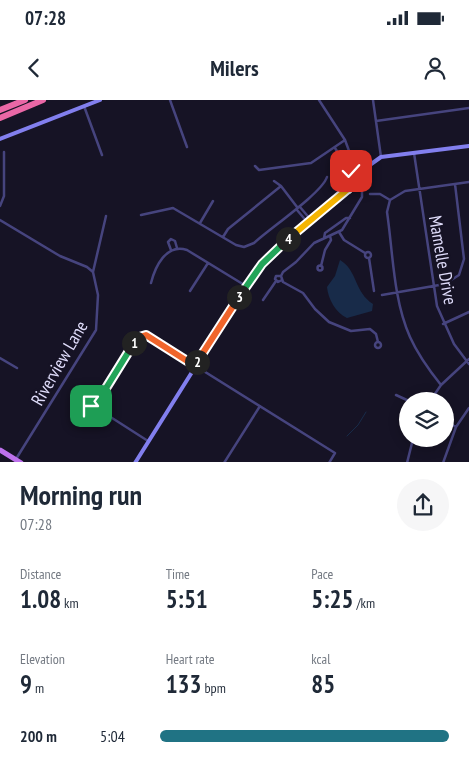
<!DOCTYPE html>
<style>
:root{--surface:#fff;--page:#f6f6f7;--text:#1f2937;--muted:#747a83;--accent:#207384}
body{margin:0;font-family:"PT Sans Narrow",sans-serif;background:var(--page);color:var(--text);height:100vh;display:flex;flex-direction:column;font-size:19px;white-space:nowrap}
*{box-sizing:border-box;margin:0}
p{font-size:16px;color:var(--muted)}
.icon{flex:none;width:28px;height:28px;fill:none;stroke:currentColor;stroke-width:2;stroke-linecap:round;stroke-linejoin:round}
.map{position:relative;height:362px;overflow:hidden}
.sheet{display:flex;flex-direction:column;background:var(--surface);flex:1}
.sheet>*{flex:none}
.controls{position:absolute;left:399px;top:292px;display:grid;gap:10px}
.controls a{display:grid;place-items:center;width:55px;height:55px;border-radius:50%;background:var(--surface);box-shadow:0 2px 12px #0003;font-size:25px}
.pin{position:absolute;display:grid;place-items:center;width:42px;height:42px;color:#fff;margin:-21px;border-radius:10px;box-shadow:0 2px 8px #0006}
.km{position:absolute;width:25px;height:25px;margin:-12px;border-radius:50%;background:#222;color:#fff;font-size:14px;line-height:25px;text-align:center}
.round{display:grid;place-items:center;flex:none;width:52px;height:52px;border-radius:26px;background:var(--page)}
.summary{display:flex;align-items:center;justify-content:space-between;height:85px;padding:0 20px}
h1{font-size:28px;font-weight:700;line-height:38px}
.metrics{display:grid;grid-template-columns:repeat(3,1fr);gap:8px;height:85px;padding:5px 20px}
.metrics div{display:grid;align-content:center}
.metrics b{font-size:25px;font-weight:700}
.metrics small{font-size:14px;font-weight:400}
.metrics p{font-size:14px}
ul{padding:0 20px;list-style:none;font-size:16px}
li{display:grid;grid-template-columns:80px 60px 1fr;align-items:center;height:38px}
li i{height:12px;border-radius:6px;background:var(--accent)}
.status{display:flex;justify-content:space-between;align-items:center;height:35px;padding:0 25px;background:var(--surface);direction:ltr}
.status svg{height:14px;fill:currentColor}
header{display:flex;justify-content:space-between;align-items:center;height:65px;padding:0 20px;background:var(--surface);font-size:22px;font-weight:700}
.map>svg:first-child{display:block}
</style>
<div class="status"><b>07:28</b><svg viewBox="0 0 49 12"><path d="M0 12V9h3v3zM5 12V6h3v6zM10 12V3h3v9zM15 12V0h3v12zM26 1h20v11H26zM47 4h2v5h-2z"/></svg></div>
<header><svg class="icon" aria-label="back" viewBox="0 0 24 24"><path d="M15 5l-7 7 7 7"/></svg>Milers<svg class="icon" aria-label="person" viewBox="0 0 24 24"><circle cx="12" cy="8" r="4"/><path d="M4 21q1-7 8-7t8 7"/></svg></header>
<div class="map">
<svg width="469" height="363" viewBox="0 0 469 363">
<rect width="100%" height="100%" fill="#161325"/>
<path fill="#182b49" d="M340,160C358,171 354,192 373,204L372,211L347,218C336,213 328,199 327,187L335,176Z"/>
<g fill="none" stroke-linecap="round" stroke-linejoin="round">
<path stroke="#182b49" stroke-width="1" d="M347,336L358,325L366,312"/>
<path stroke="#46447e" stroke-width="2.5" d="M170,0L187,47
M319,0L345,40L362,86V97L342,130L314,143L296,162L283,172L281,176L283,182L303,193L315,209L329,222L351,231L370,229L376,234L378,242
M373,0L381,57
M84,6L102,55
M376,21L469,8
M335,48L349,71L356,68
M414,53L437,206L454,244L469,264
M255,66L259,70L311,63L345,40
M274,81L281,86L297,107
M370,94H380L390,100
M390,100L387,112C393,152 393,199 410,237C418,255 429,270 441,285
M390,100L405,91L469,82
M0,106L4,96V52
M141,115L173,108L236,145L244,147L254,143C269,129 322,93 327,77
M0,120L60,156L87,167L93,172
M200,123L213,101
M308,123L297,110V107H300L311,120
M339,132L344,140L365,153
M223,137L228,129L281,86
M324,138L325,133L346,118H350
M171,150L168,142L171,139L175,141L177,148
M365 155a3 3 0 1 1 6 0a3 3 0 1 1-6 0Z
M369,158L374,191
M317.5 168a2.5 2.5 0 1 1 5 0a2.5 2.5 0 1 1-5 0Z
M321,166L325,150L331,140L330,136
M281,176H276L275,179L278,182L282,180
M151,183C155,167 166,143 187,150L246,186
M190,191L208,163
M382,195L445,184L459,175L464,159L455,84
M263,200L276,181
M443,224L469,212
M375 245a3 3 0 1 1 6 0a3 3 0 1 1-6 0Z
M0,258L17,268
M396,295L409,301
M98,301L92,303L91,307L94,311L98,309
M430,301L441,285L469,259
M445,321L456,327
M148,341L98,309L97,305L136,238L146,235L335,353L329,363
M16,359L96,230L98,195L93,172L106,116
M224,363L260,306
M407,363L413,339
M443,363L456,327L469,308"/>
<path stroke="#827fee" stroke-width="4" d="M0,39L100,0
M135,363L246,186L273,151L341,96L367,67L381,57L469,46"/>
<path stroke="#bd71ec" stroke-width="5" d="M0,350L21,363"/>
<path stroke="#ea67a6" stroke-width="6" d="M0,10L25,0
M0,18L43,0"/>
</g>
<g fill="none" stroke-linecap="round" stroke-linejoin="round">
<g stroke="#fff" stroke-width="10">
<path id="split-1" d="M91,306L98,301L134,243"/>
</g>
<g stroke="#fff" stroke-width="10">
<path id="split-2" d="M134,243L136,238L146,235L195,266L197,262"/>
</g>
<g stroke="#fff" stroke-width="10">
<path id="split-3" d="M197,262L239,197"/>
</g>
<g stroke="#fff" stroke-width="10">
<path id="split-4" d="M239,197L262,164L288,139"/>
</g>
<g stroke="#fff" stroke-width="10">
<path id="split-5" d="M288,139L348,89"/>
</g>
<g stroke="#fff" stroke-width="10">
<path id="split-6" d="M348,89L359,77L356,68L351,71"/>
</g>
<use href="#split-1" stroke="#22a559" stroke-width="6"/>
<use href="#split-2" stroke="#f0652b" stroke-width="6"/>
<use href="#split-3" stroke="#f0652b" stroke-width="6"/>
<use href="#split-4" stroke="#22a559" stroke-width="6"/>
<use href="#split-5" stroke="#f5b400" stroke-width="6"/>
<use href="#split-6" stroke="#f5b400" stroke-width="6"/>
</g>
<g text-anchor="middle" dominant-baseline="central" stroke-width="4.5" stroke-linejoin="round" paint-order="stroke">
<g font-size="18" fill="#dfdcfa" stroke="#161325">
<text transform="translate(443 160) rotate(80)">Mamelle Drive</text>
<text transform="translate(59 263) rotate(-60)">Riverview Lane</text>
</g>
</g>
</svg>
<div class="controls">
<a><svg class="icon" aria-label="layers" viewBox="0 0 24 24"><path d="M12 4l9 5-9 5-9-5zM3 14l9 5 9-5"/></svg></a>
</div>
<div class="pin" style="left:91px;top:306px;background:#1e9e55"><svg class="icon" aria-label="arrive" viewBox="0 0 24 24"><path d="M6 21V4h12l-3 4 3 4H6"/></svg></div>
<div class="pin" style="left:351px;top:71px;background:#d93025"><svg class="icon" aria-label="check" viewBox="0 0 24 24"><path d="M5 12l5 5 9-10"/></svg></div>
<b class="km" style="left:134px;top:243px">1</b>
<b class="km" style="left:197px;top:262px">2</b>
<b class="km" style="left:239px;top:197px">3</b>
<b class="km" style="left:288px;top:139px">4</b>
</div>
<section class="sheet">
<div class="summary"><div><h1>Morning run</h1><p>07:28</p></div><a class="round"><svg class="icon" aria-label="share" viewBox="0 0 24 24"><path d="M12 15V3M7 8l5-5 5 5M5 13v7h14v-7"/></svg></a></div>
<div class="metrics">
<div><p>Distance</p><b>1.08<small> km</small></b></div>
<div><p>Time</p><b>5:51</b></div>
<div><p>Pace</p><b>5:25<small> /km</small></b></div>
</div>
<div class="metrics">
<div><p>Elevation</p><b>9<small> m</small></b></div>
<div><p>Heart rate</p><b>133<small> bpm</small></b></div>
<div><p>kcal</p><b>85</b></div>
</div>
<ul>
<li><b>200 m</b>5:04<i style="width:100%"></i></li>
</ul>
</section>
